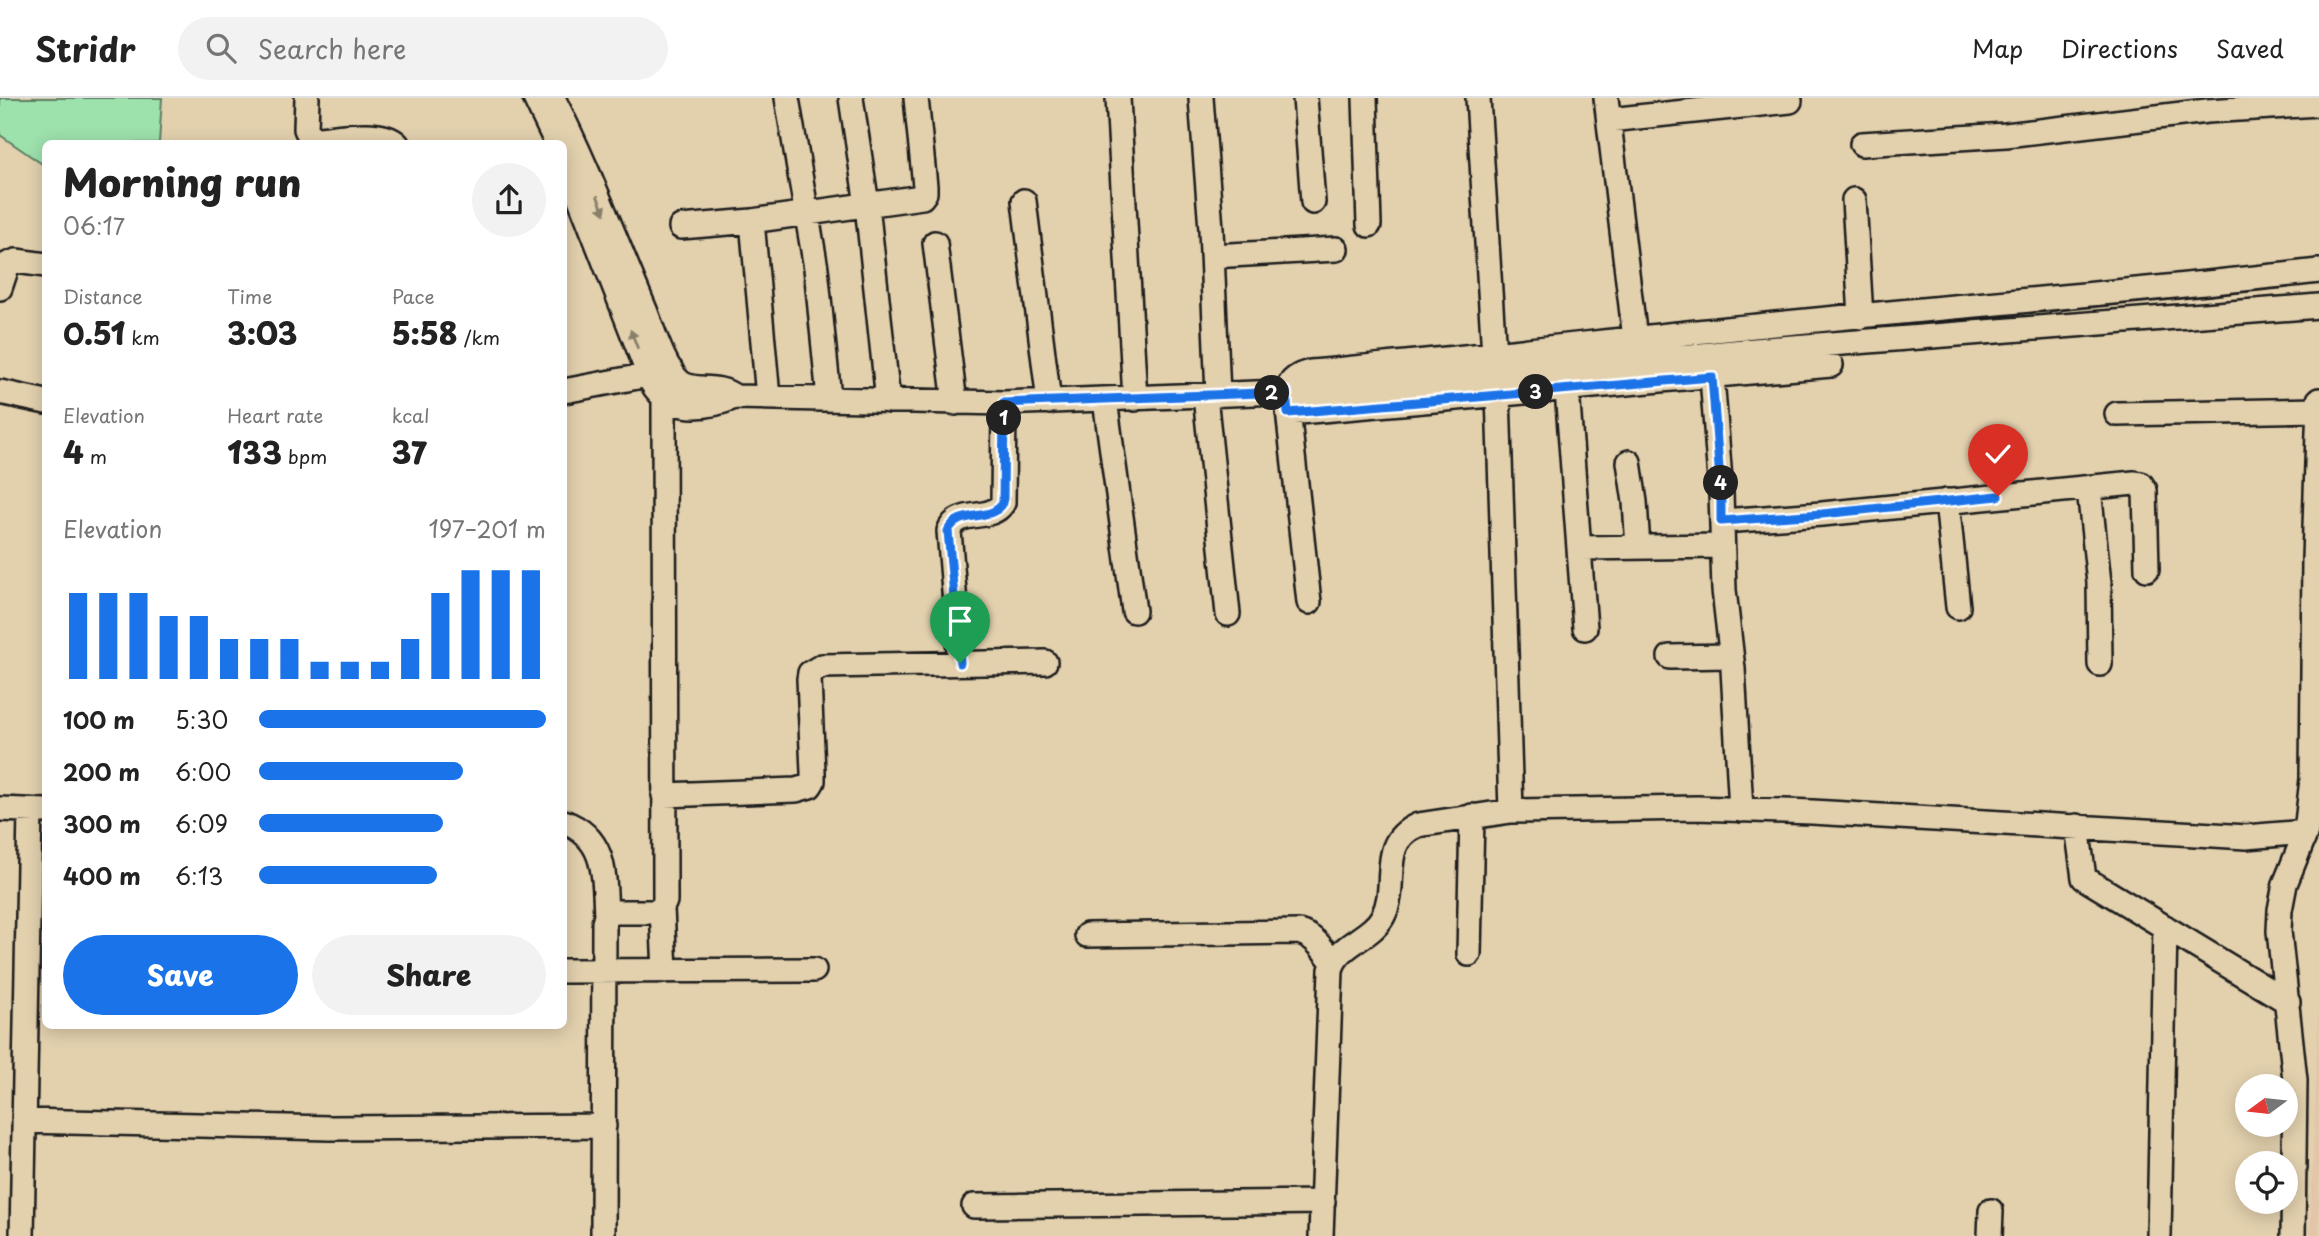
<!DOCTYPE html>
<meta charset="utf-8">
<style>
:root{--surface:#fff;--page:#f2f2f2;--text:#222;--muted:#767676;--line:#e0e0e0;--accent:#1a73e8}
body{margin:0;font-family:"Playpen Sans",sans-serif;background:var(--page);color:var(--text);height:100vh;display:flex;flex-direction:column;font-size:26px;white-space:nowrap}
*{box-sizing:border-box;margin:0}
p{font-size:23px;color:var(--muted)}
.icon{flex:none;width:38px;height:38px;fill:none;stroke:currentColor;stroke-width:2;stroke-linecap:round;stroke-linejoin:round}
.map{position:relative;flex:1;overflow:hidden}
.drawer{position:absolute;left:42px;top:42px;width:525px;height:889px;display:flex;flex-direction:column;background:var(--surface);border-radius:10px;box-shadow:0 4px 18px #0003}
.drawer>*{flex:none}
.needle{width:46px;rotate:255deg}
.buttons{position:absolute;left:2235px;top:976px;display:grid;gap:14px}
.buttons a{display:grid;place-items:center;width:63px;height:63px;border-radius:50%;background:var(--surface);box-shadow:0 4px 18px #0003;font-size:35px}
.pin{position:absolute;display:grid;place-items:center;width:60px;height:60px;color:#fff;margin:-72px -30px;border-radius:50% 50% 50% 0;rotate:-45deg;box-shadow:0 0 7px #0007}
.pin .icon{rotate:45deg}
.km{position:absolute;width:35px;height:35px;margin:-18px;border-radius:50%;background:#222;color:#fff;font-size:19px;line-height:35px;text-align:center}
.round{display:grid;place-items:center;flex:none;width:74px;height:74px;border-radius:37px;background:var(--page)}
.overview{display:flex;align-items:center;justify-content:space-between;height:119px;padding:0 21px}
h1{font-size:38px;font-weight:800;line-height:52px}
.stats{display:grid;grid-template-columns:repeat(3,1fr);gap:10px;height:119px;padding:7px 21px}
.stats div{display:grid;align-content:center}
.stats b{font-size:30px;font-weight:800}
.stats small{font-size:19px;font-weight:400}
.stats p{font-size:19px}
.chart{height:196px;padding:14px 21px}
.chart p{display:flex;justify-content:space-between}
.chart svg{width:100%;height:126px;margin-top:7px;stroke:var(--accent);stroke-width:6}
.primary-button{display:flex;gap:14px;margin-top:auto;padding:14px 21px}
.primary-button a{flex:1;height:80px;border-radius:42px;background:var(--accent);color:#fff;font-size:28px;font-weight:800;line-height:80px;text-align:center}
.primary-button a+a{background:var(--page);color:var(--text)}
ul{padding:0 21px;list-style:none;font-size:23px}
li{display:grid;grid-template-columns:112px 84px 1fr;align-items:center;height:52px}
li i{height:18px;border-radius:9px;background:var(--accent)}
header{display:flex;align-items:center;gap:42px;box-sizing:border-box;height:98px;padding:0 35px;background:var(--surface);border-bottom:2px solid var(--line)}
header strong{font-size:33px}
nav{display:flex;gap:38px;margin-inline-start:auto;font-size:24px}
.search{width:490px;height:63px;background:var(--page);display:flex;align-items:center;gap:18px;box-sizing:border-box;padding:0 24px;border-radius:38px;color:var(--muted);font-size:26px}
.map>svg:first-child{display:block}
</style>
<header>
<strong>Stridr</strong>
<div class="search"><svg class="icon" aria-label="search" viewBox="0 0 24 24"><circle cx="10" cy="10" r="6"/><path d="M15 15l6 6"/></svg>Search here</div>
<nav><a>Map</a><a>Directions</a><a>Saved</a></nav>
</header>
<div class="map">
<svg width="2319" height="1138" viewBox="0 0 2319 1138">
<rect width="100%" height="100%" fill="#e3d1ae"/>
<filter id="ink" filterUnits="userSpaceOnUse"><feTurbulence type="fractalNoise" baseFrequency=".0143" numOctaves="2"/><feDisplacementMap in="SourceGraphic" scale="14" xChannelSelector="R" yChannelSelector="G"/><feConvolveMatrix kernelMatrix="1 2 1 2 8 2 1 2 1" color-interpolation-filters="sRGB"/></filter>
<g filter="url(#ink)">
<path fill="#e3c5aa" d="M2319,891V1138H2310Z"/>
<path fill="#9de1ad" stroke="#5c7e64" stroke-width="2" d="M0,0H162L159,45L46,46L45,68L0,37Z"/>
<g fill="none" stroke-linecap="round" stroke-linejoin="round">
<g stroke="#1c1c1c" stroke-width="28">
<path id="minor" d="M307,0L306,31L310,39L318,41C339,39 382,31 397,46
M535,0L557,46
M553,0C588,69 615,141 645,212C653,232 664,270 680,284C694,296 716,284 735,299
M787,0L816,170L829,300
M851,0L867,107L888,303
M1118,0L1135,301
M1201,0L1211,131L1218,297
M1305,0L1313,104
M1365,0L1369,127
M1478,0L1494,257
M1606,0L1635,241
M1609,22L1790,3
M1862,46L2006,37L2207,13L2319,6
M564,60L652,285C669,315 707,311 735,299L1004,305L1327,292L1766,251L2319,208
M1854,102L1861,219
M1024,103L1049,304
M752,123L768,299
M681,129L752,123L922,99L925,95V88L916,0
M935,145L955,305
M1212,158L1336,151
M0,190L8,166L16,163L46,167
M1712,279L1721,395L1724,492L1733,571L1741,712
M1567,292L1585,530
M564,293L648,277
M0,294L46,304
M1498,296L1511,713
M1205,298L1228,516
M1105,302L1134,513
M1288,315L1831,267
M2117,316L2319,312
M1629,364L1635,404L1638,449
M2089,391L2099,485L2100,566
M1947,403L1958,509
M1722,423L1822,416L2134,385L2141,386L2145,392L2147,471
M1580,450L1722,448
M1309,504L1286,294C1291,281 1298,277 1311,274C1433,263 1556,249 1678,236C1892,213 2106,197 2319,173
M1670,559L1731,558
M960,565L949,433C958,409 990,425 1003,405L1004,305
M664,697L796,692L810,688L813,683V674L809,581L810,575L822,568L1045,564
M0,711L46,713
M564,724C607,740 604,778 606,818
M2077,728L2084,780L2288,904
M662,810L665,873
M1087,837L1299,834C1315,838 1323,852 1333,864
M1469,856L1472,718
M564,873L814,872
M24,1023L330,1030L604,1028
M974,1108L1323,1104
M22,1138L30,713
M603,1138L604,825L606,818L612,814H656L662,810L665,803L664,302L671,272
M1321,1138L1331,872C1337,846 1371,841 1383,818C1400,786 1376,745 1418,727L1511,713L1697,710L1812,714L2214,737L2246,739L2306,734
M1990,1138L1991,1113
M2159,1138L2165,829
M2293,1138L2295,982L2279,833L2280,812L2285,786L2306,734L2312,681L2314,461L2319,302"/>
</g>
<use href="#minor" stroke="#e3d1ae" stroke-width="23"/>
</g>
<defs><path id="oneway-solid" d="M-6-.8H1V-3.2L6.5 0L1 3.2V.8H-6Z" transform="scale(1.75)"/></defs>
<g fill="#89806c">
<use href="#oneway-solid" transform="translate(601 107) rotate(68)"/>
<use href="#oneway-solid" transform="translate(634 241) rotate(-111)"/>
</g>
</g>
<g fill="none" stroke-linecap="round" stroke-linejoin="round" filter="url(#ink)">
<g stroke="#fff" stroke-width="14">
<path id="route" d="M960,565L948,433C959,410 991,425 1003,405L1004,305L1286,294L1288,315L1712,279L1721,395V423L1822,416L1998,398"/>
</g>
<use href="#route" stroke="#1a73e8" stroke-width="9"/>
</g>
</svg>
<div class="buttons">
<a><svg class="needle" viewBox="-14 -14 28 28"><path d="M0-13l5 13h-10z" fill="#e53935"/><path d="M0 13l5-13h-10z" fill="#767676"/></svg></a>
<a><svg class="icon" aria-label="locate" viewBox="0 0 24 24"><circle cx="12" cy="12" r="6"/><path d="M12 2v4M12 18v4M2 12h4M18 12h4"/></svg></a>
</div>
<div class="pin" style="left:960px;top:565px;background:#1e9e55"><svg class="icon" aria-label="arrive" viewBox="0 0 24 24"><path d="M6 21V4h12l-3 4 3 4H6"/></svg></div>
<div class="pin" style="left:1998px;top:398px;background:#d93025"><svg class="icon" aria-label="check" viewBox="0 0 24 24"><path d="M5 12l5 5 9-10"/></svg></div>
<b class="km" style="left:1004px;top:320px">1</b>
<b class="km" style="left:1272px;top:295px">2</b>
<b class="km" style="left:1536px;top:294px">3</b>
<b class="km" style="left:1721px;top:385px">4</b>
<section class="drawer">
<div class="overview"><div><h1>Morning run</h1><p>06:17</p></div><a class="round"><svg class="icon" aria-label="share" viewBox="0 0 24 24"><path d="M12 15V3M7 8l5-5 5 5M5 13v7h14v-7"/></svg></a></div>
<div class="stats">
<div><p>Distance</p><b>0.51<small> km</small></b></div>
<div><p>Time</p><b>3:03</b></div>
<div><p>Pace</p><b>5:58<small> /km</small></b></div>
</div>
<div class="stats">
<div><p>Elevation</p><b>4<small> m</small></b></div>
<div><p>Heart rate</p><b>133<small> bpm</small></b></div>
<div><p>kcal</p><b>37</b></div>
</div>
<div class="chart"><p><span>Elevation</span>197–201 m</p>
<svg viewBox="0 0 160 44" preserveAspectRatio="none"><path d="M5 44V14M15 44V14M25 44V14M35 44V22M45 44V22M55 44V30M65 44V30M75 44V30M85 44V38M95 44V38M105 44V38M115 44V30M125 44V14M135 44V6M145 44V6M155 44V6"/></svg>
</div>
<ul>
<li><b>100 m</b>5:30<i style="width:100%"></i></li>
<li><b>200 m</b>6:00<i style="width:71%"></i></li>
<li><b>300 m</b>6:09<i style="width:64%"></i></li>
<li><b>400 m</b>6:13<i style="width:62%"></i></li>
</ul>
<div class="primary-button"><a>Save</a><a>Share</a></div>
</section>
</div>
